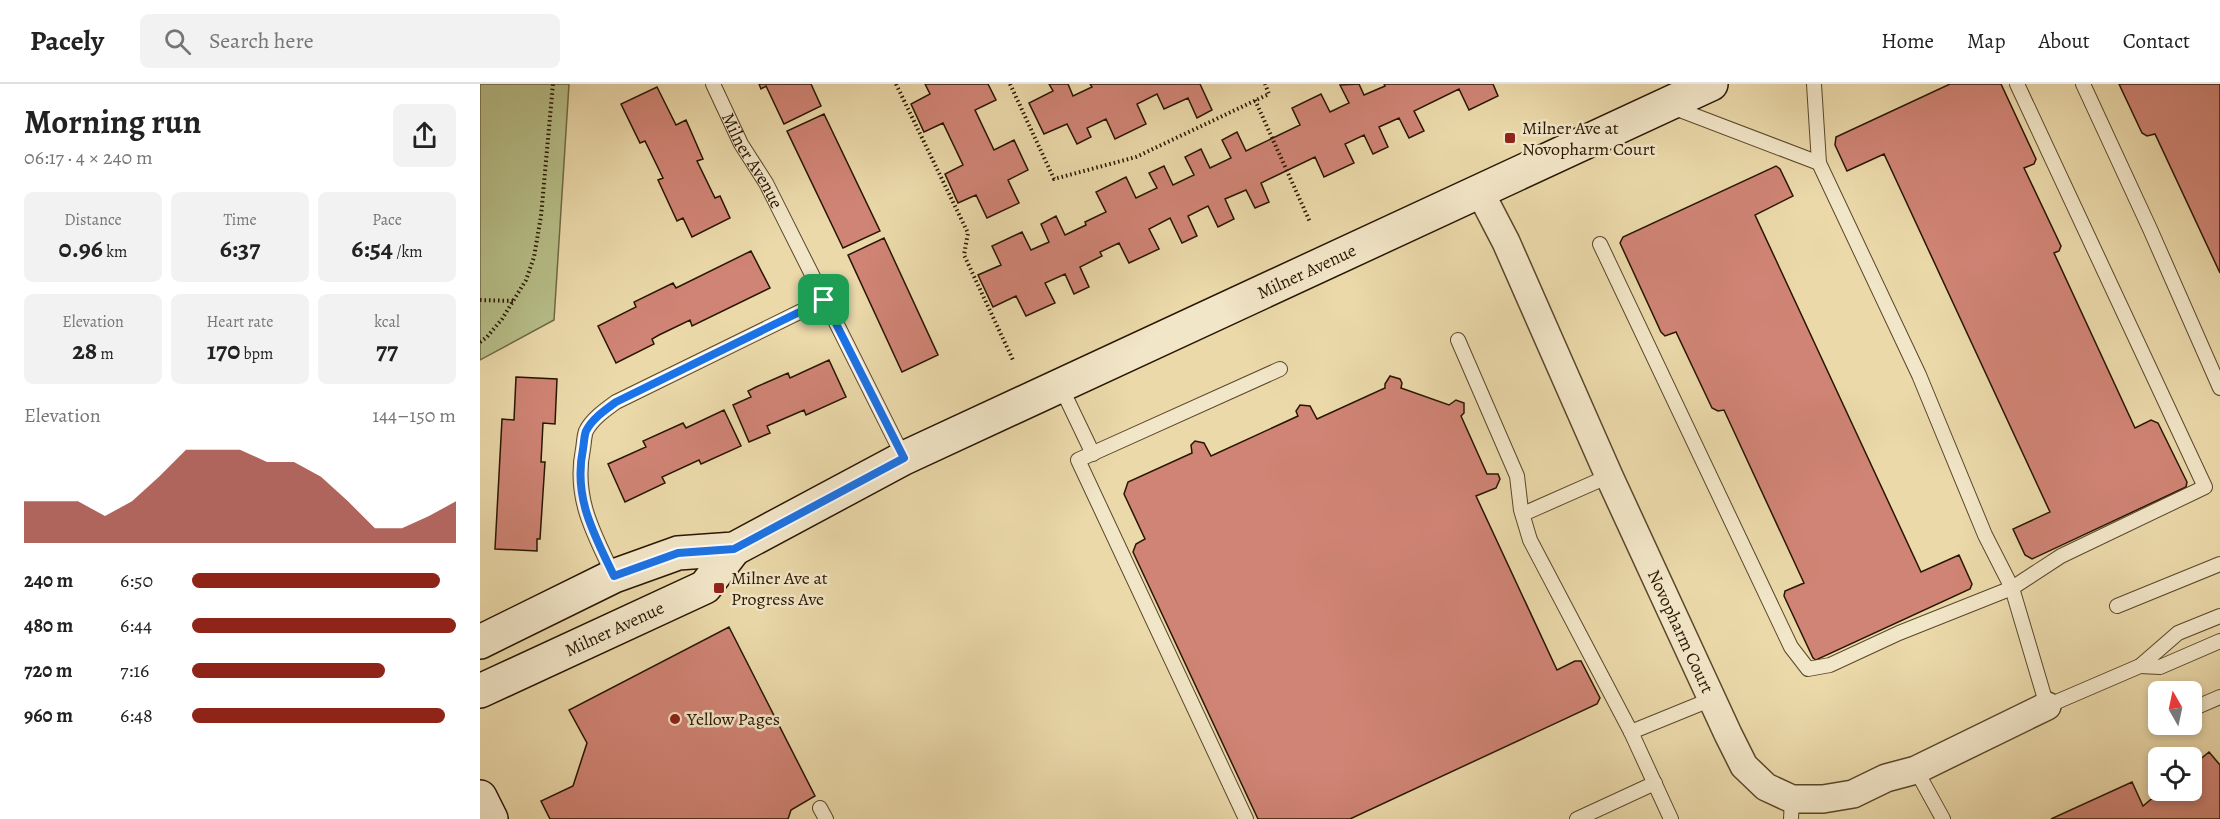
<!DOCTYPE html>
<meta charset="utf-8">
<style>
:root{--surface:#fff;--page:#f2f2f2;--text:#222;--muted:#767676;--line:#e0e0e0;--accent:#8f2418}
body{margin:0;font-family:Alegreya,serif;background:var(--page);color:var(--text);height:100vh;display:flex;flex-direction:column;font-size:22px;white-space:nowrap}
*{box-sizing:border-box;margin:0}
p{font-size:20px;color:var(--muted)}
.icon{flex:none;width:33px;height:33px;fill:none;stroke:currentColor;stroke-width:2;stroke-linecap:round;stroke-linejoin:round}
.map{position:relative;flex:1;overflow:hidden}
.drawer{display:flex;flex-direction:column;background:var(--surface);width:480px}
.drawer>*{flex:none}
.needle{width:39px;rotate:351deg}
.buttons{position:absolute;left:1668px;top:597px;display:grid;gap:12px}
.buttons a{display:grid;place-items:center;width:54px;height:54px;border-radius:9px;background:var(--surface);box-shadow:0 3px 9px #0003;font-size:30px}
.pin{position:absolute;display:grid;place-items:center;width:51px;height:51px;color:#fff;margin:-26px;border-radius:12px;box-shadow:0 3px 9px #0006}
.round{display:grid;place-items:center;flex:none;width:63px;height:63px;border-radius:9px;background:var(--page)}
.head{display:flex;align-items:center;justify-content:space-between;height:102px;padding:0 24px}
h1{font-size:33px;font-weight:700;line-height:45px}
.stats{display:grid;grid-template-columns:repeat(3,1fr);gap:9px;height:102px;padding:6px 24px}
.stats div{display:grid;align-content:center;border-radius:9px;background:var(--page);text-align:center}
.stats b{font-size:26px;font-weight:700}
.stats small{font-size:16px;font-weight:400}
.stats p{font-size:16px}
.chart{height:168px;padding:12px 24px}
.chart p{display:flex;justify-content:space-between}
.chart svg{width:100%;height:108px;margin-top:6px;fill:var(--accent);opacity:.7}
ul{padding:0 24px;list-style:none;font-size:20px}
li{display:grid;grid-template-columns:96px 72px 1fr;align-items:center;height:45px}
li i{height:15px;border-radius:8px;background:var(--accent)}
header{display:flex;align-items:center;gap:36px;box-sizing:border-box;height:84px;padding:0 30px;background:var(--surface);border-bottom:2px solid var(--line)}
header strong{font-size:28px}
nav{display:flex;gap:33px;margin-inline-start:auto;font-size:21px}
.search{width:420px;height:54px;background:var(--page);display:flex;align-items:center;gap:15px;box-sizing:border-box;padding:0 21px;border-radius:9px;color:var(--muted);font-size:22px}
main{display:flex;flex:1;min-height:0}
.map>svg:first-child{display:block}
</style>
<header>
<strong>Pacely</strong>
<div class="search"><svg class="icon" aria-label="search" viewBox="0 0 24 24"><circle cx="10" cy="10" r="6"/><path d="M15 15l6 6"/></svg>Search here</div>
<nav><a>Home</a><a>Map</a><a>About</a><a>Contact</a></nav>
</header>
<main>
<section class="drawer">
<div class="head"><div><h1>Morning run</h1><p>06:17 · 4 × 240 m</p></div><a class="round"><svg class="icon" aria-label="share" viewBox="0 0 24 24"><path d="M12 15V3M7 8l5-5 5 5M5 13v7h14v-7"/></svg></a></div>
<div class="stats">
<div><p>Distance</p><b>0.96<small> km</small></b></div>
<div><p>Time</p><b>6:37</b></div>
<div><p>Pace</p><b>6:54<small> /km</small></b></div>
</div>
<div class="stats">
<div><p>Elevation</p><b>28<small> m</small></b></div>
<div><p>Heart rate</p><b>170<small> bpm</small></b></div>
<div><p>kcal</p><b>77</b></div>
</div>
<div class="chart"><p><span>Elevation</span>144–150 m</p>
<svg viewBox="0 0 160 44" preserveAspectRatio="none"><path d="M0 44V27L10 27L20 27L30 33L40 27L50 17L60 6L70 6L80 6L90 11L100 11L110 17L120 27L130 38L140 38L150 33L160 27V44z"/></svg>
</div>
<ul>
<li><b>240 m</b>6:50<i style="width:94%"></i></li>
<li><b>480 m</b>6:44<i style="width:100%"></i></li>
<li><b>720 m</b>7:16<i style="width:73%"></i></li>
<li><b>960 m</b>6:48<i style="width:96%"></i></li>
</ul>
</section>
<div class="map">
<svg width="1740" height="735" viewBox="0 0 1740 735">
<rect width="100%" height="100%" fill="#ebd9aa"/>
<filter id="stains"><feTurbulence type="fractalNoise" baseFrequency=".00333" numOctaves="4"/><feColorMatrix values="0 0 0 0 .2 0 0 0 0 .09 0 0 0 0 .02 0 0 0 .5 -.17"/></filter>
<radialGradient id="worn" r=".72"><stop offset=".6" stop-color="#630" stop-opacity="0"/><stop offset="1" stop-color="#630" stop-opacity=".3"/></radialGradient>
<path fill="#b7bf89" stroke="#706a44" stroke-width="1.5" d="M0,0H89L74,236L0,276Z"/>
<path fill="#d08475" stroke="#281600" stroke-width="1.5" d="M279,0H331L341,22L304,40L286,2L281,5Z
M445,0H508L516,16L495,26L514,66L534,56L548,86L528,96L539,119L507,134L496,111L478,119L465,90L483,81L463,39L444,48L431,20L450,10Z
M569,0H588L593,12L612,3L610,0H720L732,26L717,34L708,14L684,25L677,10L657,20L666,40L635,55L626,35L607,44L611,53L597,60L587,40L564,50L549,19L573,7Z
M879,0L884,11L905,2L904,0H1013L1018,12L989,26L979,5L934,27L944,47L929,54L919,34L899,43L908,63L893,70L884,51L865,60L874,79L844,93L835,73L781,99L789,118L775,124L766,106L745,115L754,135L738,143L728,122L708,132L717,152L702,159L690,134L669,145L679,165L649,179L639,159L620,168L622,172L600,183L609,203L594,210L585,190L565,199L575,219L546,232L536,212L513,223L498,191L521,181L512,162L542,148L551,166L569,158L561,140L576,132L585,151L606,141L605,138L626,128L616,108L646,93L656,114L677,104L669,89L684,82L693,101L714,91L705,73L721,65L730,84L751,74L742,56L757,48L766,67L820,41L812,24L841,10L850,28L869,19L860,1Z
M1470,0H1521L1556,75L1554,80L1544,84L1581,162L1579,167L1574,169L1655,344L1671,336L1678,339L1707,398L1706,403L1552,475L1545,471L1533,445L1570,428L1404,70L1367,87L1355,61L1356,53Z
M1639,0H1740V189L1675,50L1667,52L1662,49Z
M177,3L196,41L206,36L223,75L217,77L235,114L240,112L250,134L212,153L203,134L197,137L178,96L183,94L165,57L160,59L141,20Z
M344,30L400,147L363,164L307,47Z
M1296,82L1300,85L1313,112L1275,131L1441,488L1479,471L1492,500L1490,505L1336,576L1333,574L1304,512L1305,507L1324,499L1244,326L1238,327L1232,324L1196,248L1185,252L1181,248L1140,159L1143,153Z
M404,154L458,271L422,288L368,171Z
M271,167L290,204L212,242L210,236L179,251L172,255L174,260L136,279L118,242L156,223L154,218L193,199L196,204Z
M349,276L366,313L326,331L324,326L287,342L290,349L269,358L253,321L271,313L268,307L276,303L308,289L310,294Z
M910,292L920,295L922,299L921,304L969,321L976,316L984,319V329L981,332L1007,390H1018L1020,395L1016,404L996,412L1077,586L1095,577H1101L1120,614L1117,620L870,735H778L653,468L656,460L665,455L644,410L648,398L712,369L711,361L715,357L724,359L731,372L818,332L816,327L820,321L830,322L837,335L905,304V300Z
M36,293L77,295L75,340L63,339L61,378H65L60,455H57V467L15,465L22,335L34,336Z
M244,326L261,362L221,380L219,376L182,393L185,399L145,418L128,380L166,363L163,357L203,339L206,344Z
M249,543L335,712L311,726L308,735H70L61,717L93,702L107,659L89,626Z
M1729,668L1740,681V735H1571L1652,698L1663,722L1682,706H1712V682Z"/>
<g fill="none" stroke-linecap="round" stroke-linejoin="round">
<g stroke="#59472a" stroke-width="16">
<g id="lane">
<path id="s1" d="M233,0L261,60L286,99L424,374"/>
<path d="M1537,0L1725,403L1581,472L1532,504L1567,622L1660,582L1698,549L1740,532"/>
<path d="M1603,0L1670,145L1740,304"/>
<path d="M1192,23L1339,79"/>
<path d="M1120,160L1311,563L1328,585L1350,581L1419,549L1532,504L1505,451L1439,291L1339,79L1334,0"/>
<path d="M978,256L1037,392L1041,426L1050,456L1151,648"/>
<path d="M580,301L613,370"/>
<path d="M1043,430L1129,392"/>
<path d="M134,492C114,450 93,414 103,365C104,360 104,352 106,347C112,335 125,326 136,318L344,216"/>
<path d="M1637,522L1740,480"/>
<path d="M1660,582L1680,583L1740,557"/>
<path d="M1712,625L1740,613"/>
<path d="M1436,686L1463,735"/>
<path d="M340,724L346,735"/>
<path d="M766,735L598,376L800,285"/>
<path d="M1097,735L1175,699"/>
<path d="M1191,735L1151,648L1232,615"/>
<path d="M1311,735L1312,715"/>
</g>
</g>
<g stroke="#59472a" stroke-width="30">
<g id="street">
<path id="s2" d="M1000,108L1026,158L1129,392L1248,650L1264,682L1286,703L1312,715H1343L1373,710L1406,694L1436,686L1567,622"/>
</g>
</g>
<g stroke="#281600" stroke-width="36">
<g id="secondary">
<path id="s3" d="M0,558L134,492L198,469L254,465L424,374L1231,0"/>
<path id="s4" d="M0,607L225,503L254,465"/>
<path d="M0,713L11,735"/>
</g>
</g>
<path stroke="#281600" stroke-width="4" stroke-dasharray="1.5 3" stroke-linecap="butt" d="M416,0L488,149L484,171L533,276
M530,0L574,95L656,73L789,10L785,0
M775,16L830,138
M0,216L33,217
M0,258L7,253L22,235L46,196L54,173L61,132L73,0"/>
<use href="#lane" stroke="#f2e6c8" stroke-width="14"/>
<use href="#street" stroke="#f2e6c8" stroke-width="27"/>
<use href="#secondary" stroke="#f2e6c8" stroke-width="33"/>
</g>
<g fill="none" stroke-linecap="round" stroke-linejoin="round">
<g stroke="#fff" stroke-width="12">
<path id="route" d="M344,216L424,374L254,465L198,469L134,492C114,450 93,414 103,365C104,360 104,352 106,347C112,335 125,326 136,318Z"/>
</g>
<use href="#route" stroke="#1a73e8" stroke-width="8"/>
</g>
<g fill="#8f2418" stroke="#f2e6c8" stroke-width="2">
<rect x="1024" y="48" width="12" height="12" rx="3"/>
<rect x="233" y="498" width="12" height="12" rx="3"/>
<circle cx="195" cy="635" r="6"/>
</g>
<g text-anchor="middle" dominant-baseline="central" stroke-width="5" stroke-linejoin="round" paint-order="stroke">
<g font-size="18" fill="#281600" stroke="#f2e6c8" text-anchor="start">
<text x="1042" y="44">Milner Ave at<tspan x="1042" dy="21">Novopharm Court</tspan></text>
<text x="251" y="494">Milner Ave at<tspan x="251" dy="21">Progress Ave</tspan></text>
<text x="207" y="635">Yellow Pages</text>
</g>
<g font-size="18" fill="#281600" stroke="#f2e6c8">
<text stroke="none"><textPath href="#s1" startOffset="86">Milner Avenue</textPath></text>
<text stroke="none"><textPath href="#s3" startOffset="910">Milner Avenue</textPath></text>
<text stroke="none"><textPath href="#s4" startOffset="148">Milner Avenue</textPath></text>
<text stroke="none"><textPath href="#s2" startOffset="483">Novopharm Court</textPath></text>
</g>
</g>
<rect width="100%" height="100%" filter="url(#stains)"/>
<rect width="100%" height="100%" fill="url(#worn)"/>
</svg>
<div class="buttons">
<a><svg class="needle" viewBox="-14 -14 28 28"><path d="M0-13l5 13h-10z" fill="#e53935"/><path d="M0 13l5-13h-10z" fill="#767676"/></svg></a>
<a><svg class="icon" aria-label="locate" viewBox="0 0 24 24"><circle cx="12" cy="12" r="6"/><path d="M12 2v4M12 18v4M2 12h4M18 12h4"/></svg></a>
</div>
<div class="pin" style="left:344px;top:216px;background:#1e9e55"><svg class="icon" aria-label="arrive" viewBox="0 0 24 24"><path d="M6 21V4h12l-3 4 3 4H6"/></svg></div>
</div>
</main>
